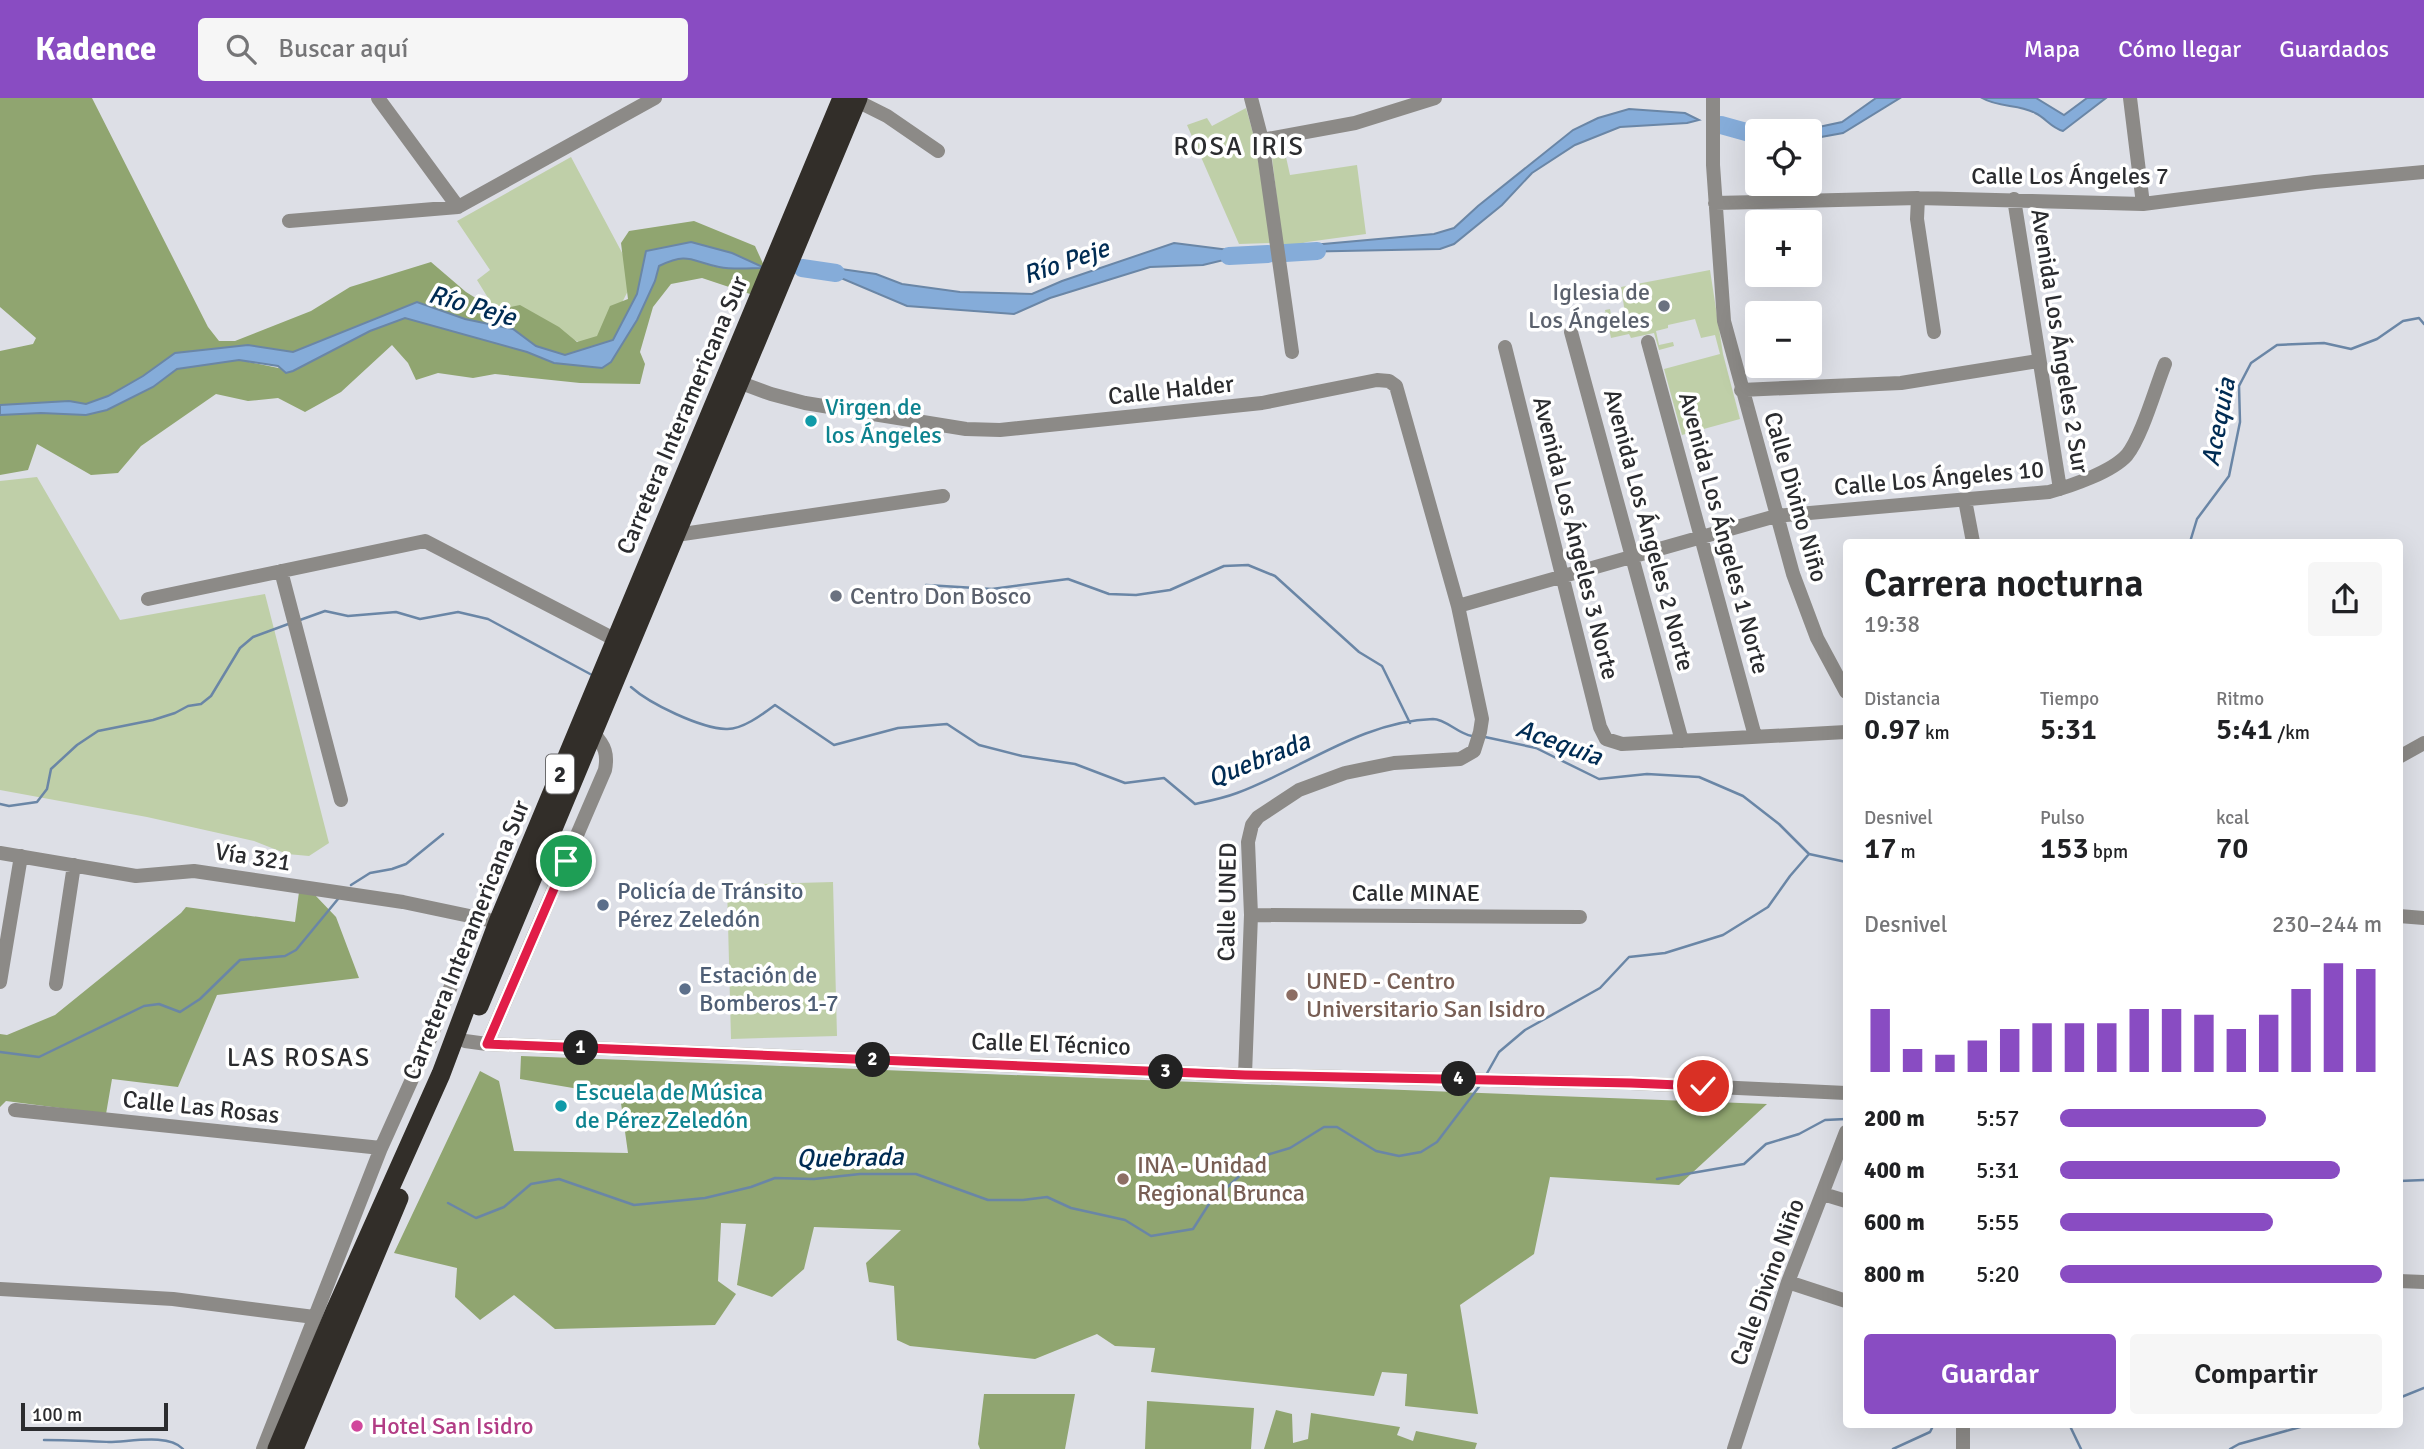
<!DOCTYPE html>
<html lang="es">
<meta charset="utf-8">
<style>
:root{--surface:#fff;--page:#f6f6f6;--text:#202124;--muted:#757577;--accent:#894cc2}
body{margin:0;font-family:Signika,sans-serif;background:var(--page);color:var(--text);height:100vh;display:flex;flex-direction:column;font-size:26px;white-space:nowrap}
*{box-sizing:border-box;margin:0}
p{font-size:23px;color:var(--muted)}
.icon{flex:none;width:38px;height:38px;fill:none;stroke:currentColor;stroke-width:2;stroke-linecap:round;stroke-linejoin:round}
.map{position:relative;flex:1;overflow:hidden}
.details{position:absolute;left:1843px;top:441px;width:560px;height:889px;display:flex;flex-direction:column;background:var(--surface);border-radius:7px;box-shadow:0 7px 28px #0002}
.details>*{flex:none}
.buttons{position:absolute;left:1745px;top:21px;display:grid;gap:14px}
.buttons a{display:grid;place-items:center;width:77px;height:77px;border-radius:7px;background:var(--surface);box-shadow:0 7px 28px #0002;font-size:35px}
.scale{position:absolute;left:21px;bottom:18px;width:147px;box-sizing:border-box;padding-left:7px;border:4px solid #2b2c2f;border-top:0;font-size:19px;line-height:24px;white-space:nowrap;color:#2b2c2f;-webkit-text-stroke:5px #fff;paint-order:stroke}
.pin{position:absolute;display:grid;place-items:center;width:60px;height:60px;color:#fff;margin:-30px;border:4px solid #fff;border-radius:50%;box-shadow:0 2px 7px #0007}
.km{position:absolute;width:35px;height:35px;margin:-18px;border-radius:50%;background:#222;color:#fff;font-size:19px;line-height:35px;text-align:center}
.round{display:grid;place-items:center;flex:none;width:74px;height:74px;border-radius:7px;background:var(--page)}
.headline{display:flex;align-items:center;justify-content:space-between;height:119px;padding:0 21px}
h1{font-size:38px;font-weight:600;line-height:52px}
.stats{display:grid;grid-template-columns:repeat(3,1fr);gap:10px;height:119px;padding:7px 21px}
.stats div{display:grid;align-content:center}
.stats b{font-size:30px;font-weight:600}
.stats small{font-size:19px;font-weight:400}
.stats p{font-size:19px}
.chart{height:196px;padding:14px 21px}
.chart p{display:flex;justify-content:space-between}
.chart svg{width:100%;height:126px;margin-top:7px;stroke:var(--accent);stroke-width:6}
.action{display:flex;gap:14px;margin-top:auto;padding:14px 21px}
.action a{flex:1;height:80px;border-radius:7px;background:var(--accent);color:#fff;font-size:28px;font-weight:600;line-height:80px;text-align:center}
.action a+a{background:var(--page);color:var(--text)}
ul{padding:0 21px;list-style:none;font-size:23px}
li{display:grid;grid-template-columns:112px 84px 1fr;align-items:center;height:52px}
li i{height:18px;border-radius:9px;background:var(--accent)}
header{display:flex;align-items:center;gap:42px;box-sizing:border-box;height:98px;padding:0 35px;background:var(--accent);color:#fff}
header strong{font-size:33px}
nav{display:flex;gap:38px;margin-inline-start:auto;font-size:24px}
.search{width:490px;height:63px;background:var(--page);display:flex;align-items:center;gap:18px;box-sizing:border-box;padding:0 24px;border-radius:7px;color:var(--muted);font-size:26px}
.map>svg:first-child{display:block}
</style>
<header>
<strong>Kadence</strong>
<div class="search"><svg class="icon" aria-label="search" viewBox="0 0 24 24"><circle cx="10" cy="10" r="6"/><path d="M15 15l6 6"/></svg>Buscar aquí</div>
<nav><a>Mapa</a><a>Cómo llegar</a><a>Guardados</a></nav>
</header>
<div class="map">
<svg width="2424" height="1351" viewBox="0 0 2424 1351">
<rect width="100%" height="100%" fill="#dddfe6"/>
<path fill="#bfcfa8" d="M1246,10L1255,42L1271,145L1239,146L1187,27L1207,20L1212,28Z
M1284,50L1290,77L1357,67L1366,136L1307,144L1283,150L1271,52Z
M571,59L635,179L598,252L493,208L477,182L490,172L457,123Z
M1710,172L1723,256L1740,321L1682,337L1664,271L1720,256L1715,237L1701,240L1695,221L1668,227V230L1656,233L1659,247L1673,244L1674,248L1659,252L1654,235L1631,240L1629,236L1611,240L1605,212L1610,211L1611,217L1625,215L1621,189Z
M37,379L120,522L265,496L329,745L309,758L287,756L254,743L147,719L0,692V383Z
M833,784L837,938L731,941L727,787Z"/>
<path fill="#90a570" d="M0,0H92L208,229L219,243H235L311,213L350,189L431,164L466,194L495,212L520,207L559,229L577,244L597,238L610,208L628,201L621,145L629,133L694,123L755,148L765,170L750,196L702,180L671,186L653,209L640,254L645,266L640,286L580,285L495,276L473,280L438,275L416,282L408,265L392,247L341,294L305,314L278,300L248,303L216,296L141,348L118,375L91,377L37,346L28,372L0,377V317L41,315L86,317L107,312L153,289L177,271L239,262L293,273L370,233L405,220L527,254L554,265L602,270L655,183L659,168C695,151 692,166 723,170C736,171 750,170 763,170L646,152L637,196L613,242L565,257L536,248L513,231L465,221L417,204L293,254L248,247L175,255L143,278L108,298L86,306L69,303L0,307V253L33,246L36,240L0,209Z
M299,794L314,796L336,819L359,880L217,897L178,989L112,981L106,1016L6,1003L0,1009V936L7,937L55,917L181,815L186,809L295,824Z
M521,958L1767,1006L1679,1087L1550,1079L1534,1156L1460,1207L1478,1316L1405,1308L1407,1276L1382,1274L1374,1298L1151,1274L1155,1250L1115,1248L1097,1236L1035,1261L910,1248L897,1242L894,1188L869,1184L866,1165L901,1132L814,1129L804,1171L772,1199L737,1187L746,1126L721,1125L718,1183L736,1196L715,1227L555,1231L514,1197L480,1222L455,1199L457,1170L394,1155L480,973L499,983L514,1053L628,1055L620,998L520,981Z
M984,1296H1075L1065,1351H980L978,1346Z
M1147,1303L1254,1310L1251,1351H1145Z
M1276,1312L1292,1316L1293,1345L1308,1341L1311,1315L1400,1329L1397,1337L1413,1343L1416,1333L1477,1345L1475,1351H1264Z"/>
<path fill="#85acd9" stroke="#6a86a6" stroke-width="2" d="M1876,0H1900L1843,35L1810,41V33H1800L1842,24Z
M1982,0H2036L2064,17L2087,0H2106L2063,33C2050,29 2046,20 2035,15C2019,6 1999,10 1982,0Z
M1629,11L1685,15L1699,22L1687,25L1620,29L1575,47L1532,75L1502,107L1454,146L1440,151L1293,154L1312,147L1434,136L1454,130L1478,108L1573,32L1598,20Z
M691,144L732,155L765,170C751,170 734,172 719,169C690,163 689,154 659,168L655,183L637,222L611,264L602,270L554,265L527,254L405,220L370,233L293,273L286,275L278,268L239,262L177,271L153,289L107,312L86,317L41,315L0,317V307L69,303L86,306L108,298L143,278L175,255L248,247L293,254L417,204L465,221L513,231L536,248L565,257L613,242L637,196L646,153Z
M1174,145L1253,155L1203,167L1150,169L1050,200L1014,216L907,208L841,180H823L814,171L827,169L876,176L902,186L960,194L1032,196L1062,183Z"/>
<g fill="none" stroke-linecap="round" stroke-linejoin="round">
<path stroke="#6a86a6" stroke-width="2.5" d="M2190,444L2197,421L2229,378L2240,324L2239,288L2251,265L2277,247L2324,245L2351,251L2377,241L2403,223L2419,220L2424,226
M926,487L992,491L1068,481L1109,496L1136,497L1170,492L1224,468L1248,467L1275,478L1359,554L1382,568L1410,625
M300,522L325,513L348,518L396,514L420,521L458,514L488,521L592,577
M631,589C650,606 700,630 726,631C742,632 763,616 775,607L834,647L898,630L947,626L979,647L1022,658L1075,666L1125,685L1164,680L1195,706C1209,703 1224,700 1237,695C1302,671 1362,623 1433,621C1446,621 1458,636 1472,638
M1485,639L1536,650L1599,681L1647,676L1699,679L1743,698L1779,726L1809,756L1846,764
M0,706L9,708L37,704L47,691L51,671L77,647L98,633L153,622L175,615L188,608L201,606L211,598L240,550L253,539L291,525
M351,787L370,775L392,771L406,766L443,736
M0,954L39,959L144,908L159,906L180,914L200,901L240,862L285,858L296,852L338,801
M1486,977L1499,954L1525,932L1600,890L1629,859L1665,855L1723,837L1768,809L1790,778L1809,756
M1657,1081L1744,1066L1766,1046L1799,1036L1825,1022L1846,1021
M2399,1083L2424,1082
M448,1105L476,1120L504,1109L531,1086L559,1081L634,1107L705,1100L751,1089L775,1080L814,1081L860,1076H916L988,1102H1023L1047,1099L1071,1110L1125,1122L1151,1138L1193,1131L1209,1106L1260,1059L1290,1050L1324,1029H1337L1376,1053L1399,1058L1421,1054L1437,1044L1481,986
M2399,1300L2424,1290
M2069,1326L2081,1351
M44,1342C66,1342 87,1343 109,1344C129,1344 168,1335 183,1351
M1893,1351L1930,1334L1934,1326
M2230,1351L2239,1346L2311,1326"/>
<path stroke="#85acd9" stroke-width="18" d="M1721,27L1757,37
M1285,155L1317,153
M1229,158L1268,156
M802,170L836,175"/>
<path stroke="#8c8a87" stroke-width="14" d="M378,0L458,109
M1251,0L1262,42L1292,254
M1713,0V67L1724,223L1793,476L1817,540L1846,594
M2130,0L2143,106
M857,3L887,18L938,53
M1262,42L1355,25L1435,0
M1918,100L1917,121L1934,234
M2014,101L2060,391
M1715,105L1918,100L2143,106L2315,84L2424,74
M289,123L458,109L655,0
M1571,234L1682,643
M1648,244L1755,638
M1505,249L1600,629L1606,641L1622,646L1846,634
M733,282L771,296L805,305L966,331L1000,332L1262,305L1377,282L1389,283L1396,288L1458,508L1482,621L1480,634L1474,653L1460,661L1394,665L1345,675L1299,692L1258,719L1252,727L1248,744L1251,817L1245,977
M1741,292L1901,285L2038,263
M1965,402L1973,444
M676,437L943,398
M281,473L341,702
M148,501L425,443L616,542
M1458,508L1776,418L2049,394C2071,388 2112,374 2127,357C2142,338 2155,291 2165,266
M2399,659L2424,645
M0,755L136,778L194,773L403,804L498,824
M1251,817L1580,819
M2399,818L2424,820
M0,884L21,758
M56,886L74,767
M465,943L487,946L1245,977L1631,985L1846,995
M487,946L605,672C608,656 605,648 594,636
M15,1012L381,1050
M1823,1096L1846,1103
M2399,1183L2424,1184
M1788,1184L1846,1203
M0,1191L173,1201L314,1219
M1963,1326V1351
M263,1351L381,1050L431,939L478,819
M1734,1351L1788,1184L1846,1034"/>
<path stroke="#322e29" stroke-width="19" d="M479,908L858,0
M277,1351L335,1213L441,976L498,824L842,0
M294,1351L399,1100"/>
</g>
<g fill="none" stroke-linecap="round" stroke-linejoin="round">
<g stroke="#fff" stroke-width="14">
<path id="route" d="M566,763L487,946L1245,977L1631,985L1703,988"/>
</g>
<use href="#route" stroke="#e11d48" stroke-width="9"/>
</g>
<g fill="#6b7280" stroke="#fff" stroke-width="2.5">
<circle cx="1664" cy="208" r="7"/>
<circle cx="836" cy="498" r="7"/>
</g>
<g fill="#0f9aa8" stroke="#fff" stroke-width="2.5">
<circle cx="811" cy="323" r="7"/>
<circle cx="561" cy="1008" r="7"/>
</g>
<g fill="#5c6f8a" stroke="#fff" stroke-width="2.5">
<circle cx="603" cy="807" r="7"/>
<circle cx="685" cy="891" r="7"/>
</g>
<g fill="#8d6e63" stroke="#fff" stroke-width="2.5">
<circle cx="1292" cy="897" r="7"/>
<circle cx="1123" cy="1081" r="7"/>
</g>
<circle fill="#d1479c" stroke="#fff" stroke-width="2.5" cx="357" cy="1328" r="7"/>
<g text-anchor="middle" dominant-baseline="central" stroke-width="7" stroke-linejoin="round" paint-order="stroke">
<rect fill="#fff" stroke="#6b6b6d" stroke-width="2" x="546" y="656.5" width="28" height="39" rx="5"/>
<g font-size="23" font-weight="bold" fill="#2b2c2f">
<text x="560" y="676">2</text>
</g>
<g font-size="24" fill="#2b2c2f" stroke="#fff">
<text x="2070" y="78">Calle Los Ángeles 7</text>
<text transform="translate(2060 243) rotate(81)">Avenida Los Ángeles 2 Sur</text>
<text transform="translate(1171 292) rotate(-6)">Calle Halder</text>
<text transform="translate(682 317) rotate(-67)">Carretera Interamericana Sur</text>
<text transform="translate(1939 380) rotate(-5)">Calle Los Ángeles 10</text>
<text transform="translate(1796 399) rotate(74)">Calle Divino Niño</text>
<text transform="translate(1649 432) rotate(75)">Avenida Los Ángeles 2 Norte</text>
<text transform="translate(1724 435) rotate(75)">Avenida Los Ángeles 1 Norte</text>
<text transform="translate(1576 440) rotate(76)">Avenida Los Ángeles 3 Norte</text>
<text transform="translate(253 759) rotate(9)">Vía 321</text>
<text x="1416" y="795">Calle MINAE</text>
<text transform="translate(1227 804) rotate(-89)">Calle UNED</text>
<text transform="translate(466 842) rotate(-68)">Carretera Interamericana Sur</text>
<text transform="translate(1051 946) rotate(2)">Calle El Técnico</text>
<text transform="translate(201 1009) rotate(6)">Calle Las Rosas</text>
<text transform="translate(1767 1184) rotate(-70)">Calle Divino Niño</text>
</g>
<g font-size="24" fill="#5b616d" stroke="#fff" text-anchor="end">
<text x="1650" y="194">Iglesia de<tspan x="1650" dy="28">Los Ángeles</tspan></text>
<text x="850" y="498" text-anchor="start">Centro Don Bosco</text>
</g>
<g font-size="24" fill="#0d838f" stroke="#fff" text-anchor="start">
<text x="825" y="309">Virgen de<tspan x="825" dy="28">los Ángeles</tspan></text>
<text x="575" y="994">Escuela de Música<tspan x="575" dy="28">de Pérez Zeledón</tspan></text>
</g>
<g font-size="24" fill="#4e5e75" stroke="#fff" text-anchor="start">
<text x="617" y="793">Policía de Tránsito<tspan x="617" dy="28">Pérez Zeledón</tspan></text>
<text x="699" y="877">Estación de<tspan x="699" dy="28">Bomberos 1-7</tspan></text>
</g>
<g font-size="24" fill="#785e54" stroke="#fff" text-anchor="start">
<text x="1306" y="883">UNED - Centro<tspan x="1306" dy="28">Universitario San Isidro</tspan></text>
<text x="1137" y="1067">INA - Unidad<tspan x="1137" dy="28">Regional Brunca</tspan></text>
</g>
<g font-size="24" fill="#b23c85" stroke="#fff" text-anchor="start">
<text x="371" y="1328">Hotel San Isidro</text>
</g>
<g font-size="26" letter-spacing="2" fill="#2b2c2f" stroke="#fff">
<text x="1239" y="49">ROSA IRIS</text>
<text x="299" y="960">LAS ROSAS</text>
</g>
<g font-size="26" font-style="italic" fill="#002c54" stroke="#fff">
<text transform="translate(1066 164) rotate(-19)">Río Peje</text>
<text transform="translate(472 208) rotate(16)">Río Peje</text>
<text transform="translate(2219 324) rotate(-79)">Acequia</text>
<text transform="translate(1559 645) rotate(20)">Acequia</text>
<text transform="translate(1259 662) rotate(-22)">Quebrada</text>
<text transform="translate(850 1060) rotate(-1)">Quebrada</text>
</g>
</g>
</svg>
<div class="buttons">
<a><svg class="icon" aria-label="locate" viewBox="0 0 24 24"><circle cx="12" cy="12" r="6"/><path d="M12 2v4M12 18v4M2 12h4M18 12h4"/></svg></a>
<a>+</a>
<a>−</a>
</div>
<div class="scale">100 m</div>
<div class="pin" style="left:566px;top:763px;background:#1e9e55"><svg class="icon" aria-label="arrive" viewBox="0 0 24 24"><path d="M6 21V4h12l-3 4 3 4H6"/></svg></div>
<div class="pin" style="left:1703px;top:988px;background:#d93025"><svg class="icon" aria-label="check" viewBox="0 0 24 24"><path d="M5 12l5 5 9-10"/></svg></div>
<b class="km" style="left:581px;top:950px">1</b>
<b class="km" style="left:873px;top:962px">2</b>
<b class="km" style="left:1166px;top:974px">3</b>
<b class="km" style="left:1459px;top:981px">4</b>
<section class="details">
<div class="headline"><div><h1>Carrera nocturna</h1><p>19:38</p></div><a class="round"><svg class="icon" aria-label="share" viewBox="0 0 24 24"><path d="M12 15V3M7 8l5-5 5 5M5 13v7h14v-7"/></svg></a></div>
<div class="stats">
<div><p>Distancia</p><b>0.97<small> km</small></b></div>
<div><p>Tiempo</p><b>5:31</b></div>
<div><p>Ritmo</p><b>5:41<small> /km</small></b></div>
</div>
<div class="stats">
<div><p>Desnivel</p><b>17<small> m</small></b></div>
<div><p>Pulso</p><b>153<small> bpm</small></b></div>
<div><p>kcal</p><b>70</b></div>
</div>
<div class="chart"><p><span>Desnivel</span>230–244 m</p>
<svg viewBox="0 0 160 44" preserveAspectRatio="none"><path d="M5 44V22M15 44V36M25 44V38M35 44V33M45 44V29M55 44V27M65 44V27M75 44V27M85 44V22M95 44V22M105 44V24M115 44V29M125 44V24M135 44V15M145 44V6M155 44V8"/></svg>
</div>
<ul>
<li><b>200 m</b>5:57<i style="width:64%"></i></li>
<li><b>400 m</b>5:31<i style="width:87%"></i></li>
<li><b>600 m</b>5:55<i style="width:66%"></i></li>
<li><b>800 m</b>5:20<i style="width:100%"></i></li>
</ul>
<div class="action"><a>Guardar</a><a>Compartir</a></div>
</section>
</div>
